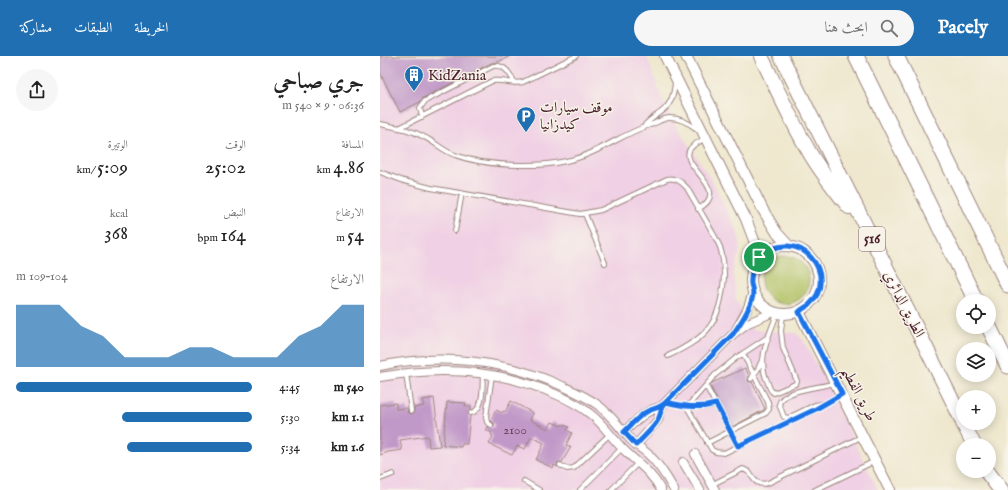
<!DOCTYPE html>
<html lang="ar">
<meta charset="utf-8">
<style>
:root{--surface:#fff;--page:#f6f6f6;--text:#222;--muted:#767676;--accent:#1f6fb2}
body{margin:0;font-family:"IM FELL English",Amiri,serif;background:var(--page);color:var(--text);direction:rtl;height:100vh;display:flex;flex-direction:column;font-size:15px;white-space:nowrap}
*{box-sizing:border-box;margin:0}
p{font-size:13px;color:var(--muted)}
.icon{flex:none;width:22px;height:22px;fill:none;stroke:currentColor;stroke-width:2;stroke-linecap:round;stroke-linejoin:round}
.map{position:relative;flex:1;overflow:hidden;direction:ltr}
.drawer{display:flex;flex-direction:column;background:var(--surface);width:380px}
.drawer>*{flex:none}
.fabs{position:absolute;left:576px;top:238px;display:grid;gap:8px}
.fabs a{display:grid;place-items:center;width:40px;height:40px;border-radius:50%;background:var(--surface);box-shadow:0 2px 10px #0003;font-size:20px}
.pin{position:absolute;display:grid;place-items:center;width:34px;height:34px;color:#fff;margin:-17px;border:2px solid #fff;border-radius:50%;box-shadow:0 1px 4px #0007}
.round{display:grid;place-items:center;flex:none;width:42px;height:42px;border-radius:21px;background:var(--page)}
.summary{display:flex;align-items:center;justify-content:space-between;height:68px;padding:0 16px}
h1{font-size:22px;font-weight:600;line-height:30px}
.figures{display:grid;grid-template-columns:repeat(3,1fr);gap:6px;height:68px;padding:4px 16px}
.figures div{display:grid;align-content:center}
.figures b{font-size:20px;font-weight:600}
.figures small{font-size:11px;font-weight:400}
.figures p{font-size:11px}
.chart{height:112px;padding:8px 16px}
.chart p{display:flex;justify-content:space-between}
.chart svg{width:100%;height:72px;margin-top:4px;fill:var(--accent);opacity:.7}
ul{padding:0 16px;list-style:none;font-size:13px}
li{display:grid;grid-template-columns:64px 48px 1fr;align-items:center;height:30px}
li i{height:10px;border-radius:5px;background:var(--accent)}
header{display:flex;align-items:center;gap:24px;box-sizing:border-box;height:56px;padding:0 20px;background:var(--accent);color:#fff}
header strong{font-size:19px}
nav{display:flex;gap:22px;margin-inline-start:auto;font-size:14px}
.search{width:280px;height:36px;background:var(--page);display:flex;align-items:center;gap:10px;box-sizing:border-box;padding:0 14px;border-radius:22px;color:var(--muted);font-size:15px}
main{display:flex;flex:1;min-height:0}
.map>svg:first-child{display:block}
</style>
<header>
<strong>Pacely</strong>
<div class="search"><svg class="icon" aria-label="search" viewBox="0 0 24 24"><circle cx="10" cy="10" r="6"/><path d="M15 15l6 6"/></svg>ابحث هنا</div>
<nav><a>الخريطة</a><a>الطبقات</a><a>مشاركة</a></nav>
</header>
<main>
<div class="map">
<svg width="628" height="434" viewBox="0 0 628 434">
<rect width="100%" height="100%" fill="#f7f3e8"/>
<filter id="ink" filterUnits="userSpaceOnUse"><feTurbulence type="fractalNoise" baseFrequency=".025" numOctaves="2"/><feDisplacementMap in="SourceGraphic" scale="8" xChannelSelector="R" yChannelSelector="G"/><feConvolveMatrix kernelMatrix="1 2 1 2 8 2 1 2 1" color-interpolation-filters="sRGB"/></filter>
<filter id="wash" filterUnits="userSpaceOnUse"><feTurbulence type="fractalNoise" baseFrequency=".012" numOctaves="4" result="noise"/><feDisplacementMap in="SourceGraphic" scale="16" xChannelSelector="R" yChannelSelector="G"/><feGaussianBlur stdDeviation="0.9" result="paint"/><feColorMatrix in="noise" values="0 0 0 0 0 0 0 0 0 0 0 0 0 0 0 0 0 1.4 0 .05"/><feComposite in="paint" operator="in"/></filter>
<g filter="url(#wash)">
<rect width="100%" height="100%" fill="#efe8cf"/>
<path fill="#f0d0e4" d="M0,0H267L281,41L295,68L332,125L357,174L360,187L359,197L353,218L356,244L373,274L416,277L423,284L445,325L498,434H0Z"/>
<path fill="#b1c164" stroke="#7e7048" d="M381 224a24 24 0 1 1 48 0a24 24 0 1 1-48 0Z"/>
<g id="blocks">
<path fill="#c199c8" d="M0,0H130L118,6L111,7L43,42L40,46L20,56L0,17Z
M365,312L369,320L368,325L372,326L385,353L352,371L340,349V347L338,345L330,330L332,327Z
M54,342L60,390L49,391L48,380L20,384L22,394L8,396L0,399V349L16,347V353L27,352L28,357L32,358L34,356V352L44,350L42,344Z
M131,345L153,357L150,364L168,373L172,366L181,370L182,368L189,371L187,374L192,377L186,389L191,391L182,406L177,407V411L174,409L173,412L156,404L164,387L151,381L145,393L137,390L132,399L109,388L113,380L111,379L112,377L106,374L108,371L111,372L114,371V367L111,365L112,362L116,354L122,357L123,355L125,356Z
M67,346L86,347L85,350H91V353L88,356L90,360L87,388H82L81,391L63,389Z"/>
</g>
</g>
<g filter="url(#ink)">
<use href="#blocks" fill-opacity="0" stroke="#9c847d" stroke-width="1"/>
<g fill="none" stroke-linecap="round" stroke-linejoin="round">
<g stroke="#9c847d" stroke-width="6">
<path id="service" d="M42,61L40,52L45,45L113,10C125,8 130,18 135,27
M0,68C15,71 30,73 44,81C55,86 63,95 75,99C104,110 156,112 186,105C217,99 241,78 270,69C277,67 282,62 290,62C301,62 309,67 317,73
M265,69C268,65 273,62 277,59C290,51 294,41 295,26
M19,72L112,25C123,23 132,29 143,26L196,0
M0,116L24,125L51,132L200,158L221,154L287,123C295,121 302,126 307,132C317,150 332,173 340,191C344,204 345,217 343,231C338,272 323,283 288,300
M318,153C354,134 298,111 310,93C313,88 321,85 326,82
M205,158L225,207
M75,175L82,137
M397,258C389,280 376,303 388,327C389,331 390,335 394,337L415,328L417,325L403,292L401,275L403,259
M388,281L356,302L335,319L307,351L332,394L336,396L344,397L436,353L461,338
M26,317L31,355
M371,323L378,313L382,304
M326,330L358,390
M286,346C303,350 320,354 337,348
M443,348L435,349L408,362L404,361L399,348C403,333 441,332 454,327
M91,357C105,354 102,329 103,317
M111,369L107,366L106,361L112,319
M327,387L382,359L386,357L389,353L388,346L363,298
M180,409L187,413L194,412L230,378
M0,423L13,418
M144,425L159,434
M333,428L363,413L369,416C374,424 377,430 388,427L483,380
M200,434L242,392
M231,434L259,406
M435,434L495,405"/>
</g>
<g stroke="#9c847d" stroke-width="10">
<path id="minor" d="M356,274L367,254L373,237
M0,310C60,297 122,304 178,328C191,334 206,340 218,349C231,359 240,372 251,384C256,389 262,393 268,398C279,408 287,421 294,434
M0,321C59,310 119,313 175,338C187,343 199,349 209,357C223,367 231,381 242,392C257,407 271,415 281,434
M244,376C256,365 265,354 281,351
M256,389L278,364L281,351L353,278L368,267L394,256
M315,398L335,434
M303,406L320,434"/>
</g>
<g stroke="#9c847d" stroke-width="12">
<path id="tertiary" d="M285,0L366,163L375,187L379,201
M306,0L383,154L397,177L408,189
M371 224a34 34 0 1 1 68 0a34 34 0 1 1-68 0Z
M419,256L510,434"/>
</g>
<g stroke="#9c847d" stroke-width="16">
<path id="trunk" d="M381,0C397,33 412,67 431,99C442,117 456,135 469,151
M401,0L583,366
M583,367L594,389"/>
</g>
<g stroke="#9c847d" stroke-width="17">
<path id="motorway" d="M476,0L596,245
M516,0L628,229
M609,271L628,310
M608,417L621,434"/>
</g>
<use href="#service" stroke="#fff" stroke-width="4"/>
<use href="#minor" stroke="#fff" stroke-width="8"/>
<use href="#tertiary" stroke="#fff" stroke-width="10"/>
<use href="#trunk" stroke="#fff" stroke-width="14"/>
<use href="#motorway" stroke="#fff" stroke-width="15"/>
</g>
</g>
<g fill="none" stroke-linecap="round" stroke-linejoin="round" filter="url(#ink)">
<g stroke="#fff" stroke-width="8">
<path id="route" d="M379,201C374,210 370,218 371,228C372,231 373,235 373,238C372,250 360,268 353,278L286,346C279,354 272,351 263,358C256,363 250,370 244,376L256,389C263,381 273,373 278,364C281,357 281,352 286,346C303,350 318,353 336,348L358,390L436,353L462,338L419,256C422,253 426,251 429,249C461,220 419,167 379,201"/>
</g>
<use href="#route" stroke="#1a73e8" stroke-width="5"/>
</g>
<defs>
<g id="building-pin" transform="scale(1)"><path d="M0 17L-7.5 6A9.5 9.5 0 1 1 7.5 6Z" fill="#1f6fb2" stroke="#f7f3e8"/><path d="M-4-6H4V6H1V3H-1V6H-4ZM-2.5-4.3h1.7v1.8h-1.7ZM.8-4.3h1.7v1.8H.8ZM-2.5-1h1.7V.8h-1.7ZM.8-1h1.7V.8H.8Z" fill="#fff"/></g>
<g id="parking-pin" transform="scale(1)"><path d="M0 17L-7.5 6A9.5 9.5 0 1 1 7.5 6Z" fill="#1f6fb2" stroke="#f7f3e8"/><path d="M-3.5-5.5H1a3.5 3.5 0 0 1 0 7H-1V5.5H-3.5ZM-1-3.4V-.6H.8a1.4 1.4 0 0 0 0-2.8Z" fill="#fff"/></g>
</defs>
<g fill-rule="evenodd">
<use href="#building-pin" x="34" y="19"/>
<use href="#parking-pin" x="146" y="60"/>
</g>
<g text-anchor="middle" dominant-baseline="central" stroke-width="3" stroke-linejoin="round" paint-order="stroke">
<g font-size="13" fill="#683e52">
<text x="135" y="374">2100</text>
</g>
<rect fill="#f7f3e8" stroke="#7e5f64" stroke-width="1" x="479" y="171" width="26" height="24" rx="3"/>
<g font-size="14" font-weight="bold" fill="#4a1f2b">
<text x="492" y="183">516</text>
</g>
<g font-size="15" fill="#4a1f2b" stroke="#f7f3e8" text-anchor="start">
<text x="48" y="19">KidZania</text>
<text x="160" y="51">موقف سيارات<tspan x="160" dy="17">كيدزانيا</tspan></text>
</g>
<g font-size="15" fill="#4a1f2b" stroke="#f7f3e8">
<text transform="translate(524 248) rotate(63)">الطريق الدائري</text>
<text transform="translate(479 338) rotate(63)">طريق الفطيم</text>
</g>
</g>
</svg>
<div class="fabs">
<a><svg class="icon" aria-label="locate" viewBox="0 0 24 24"><circle cx="12" cy="12" r="6"/><path d="M12 2v4M12 18v4M2 12h4M18 12h4"/></svg></a>
<a><svg class="icon" aria-label="layers" viewBox="0 0 24 24"><path d="M12 4l9 5-9 5-9-5zM3 14l9 5 9-5"/></svg></a>
<a>+</a>
<a>−</a>
</div>
<div class="pin" style="left:379px;top:201px;background:#1e9e55"><svg class="icon" aria-label="arrive" viewBox="0 0 24 24"><path d="M6 21V4h12l-3 4 3 4H6"/></svg></div>
</div>
<section class="drawer">
<div class="summary"><div><h1>جري صباحي</h1><p>06:36 · 9 × 540 m</p></div><a class="round"><svg class="icon" aria-label="share" viewBox="0 0 24 24"><path d="M12 15V3M7 8l5-5 5 5M5 13v7h14v-7"/></svg></a></div>
<div class="figures">
<div><p>المسافة</p><b>4.86<small> km</small></b></div>
<div><p>الوقت</p><b>25:02</b></div>
<div><p>الوتيرة</p><b>5:09<small> /km</small></b></div>
</div>
<div class="figures">
<div><p>الارتفاع</p><b>54<small> m</small></b></div>
<div><p>النبض</p><b>164<small> bpm</small></b></div>
<div><p>kcal</p><b>368</b></div>
</div>
<div class="chart"><p><span>الارتفاع</span>104–109 m</p>
<svg viewBox="0 0 160 44" preserveAspectRatio="none"><path d="M0 44V6L10 6L20 6L30 19L40 25L50 38L60 38L70 38L80 32L90 32L100 38L110 38L120 38L130 25L140 19L150 6L160 6V44z"/></svg>
</div>
<ul>
<li><b>540 m</b>4:45<i style="width:100%"></i></li>
<li><b>1.1 km</b>5:30<i style="width:55%"></i></li>
<li><b>1.6 km</b>5:34<i style="width:53%"></i></li>
</ul>
</section>
</main>
